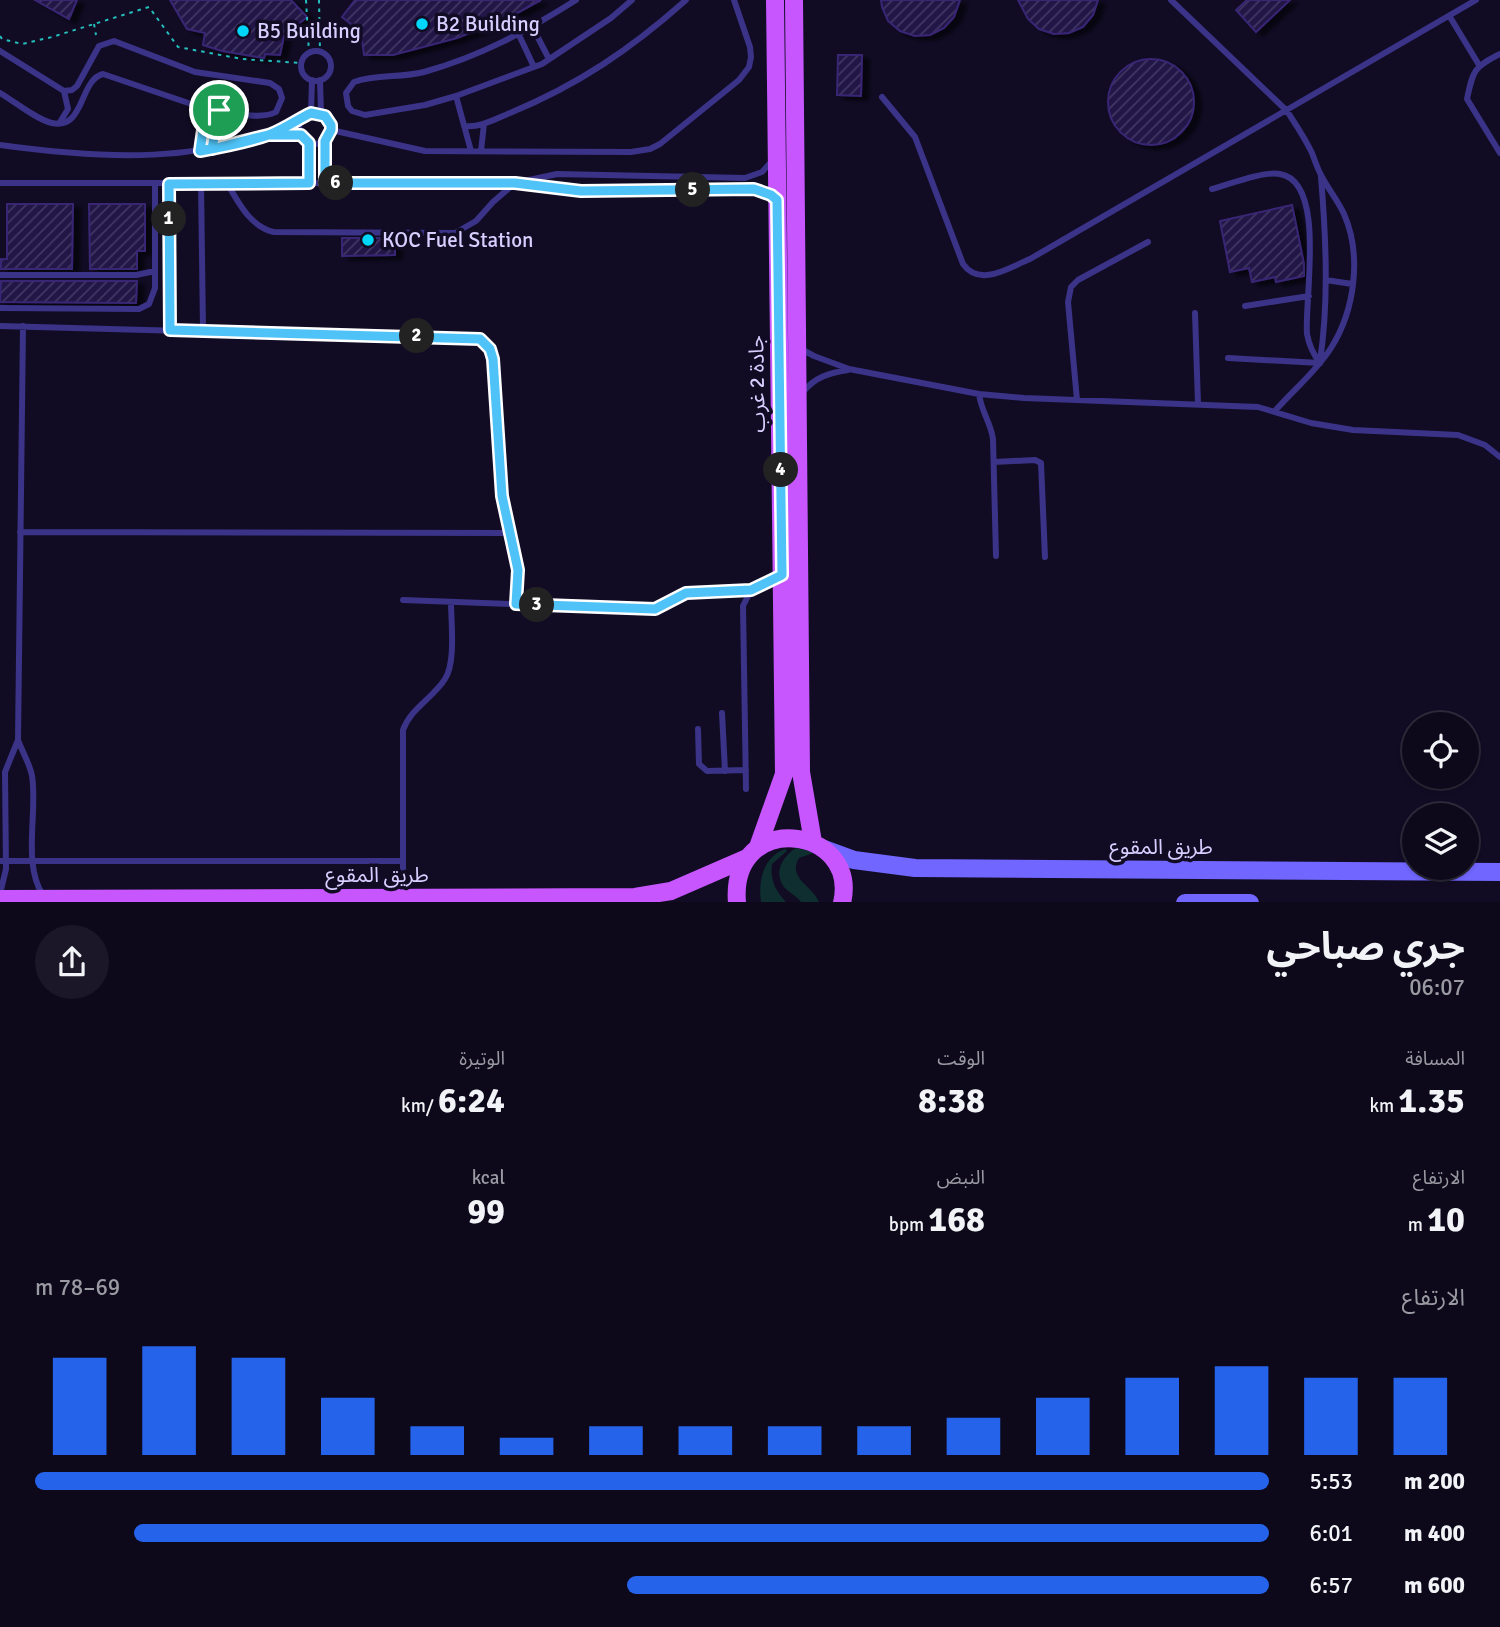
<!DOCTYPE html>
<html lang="ar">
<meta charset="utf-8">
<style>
:root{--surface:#0d091b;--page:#1b1728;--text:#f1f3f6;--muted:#9a9aa3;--line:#2d2a3a;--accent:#2563eb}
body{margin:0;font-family:Signika,"Noto Sans Arabic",sans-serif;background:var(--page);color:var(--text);direction:rtl;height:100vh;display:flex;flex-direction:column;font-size:26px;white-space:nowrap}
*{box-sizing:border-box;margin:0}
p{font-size:23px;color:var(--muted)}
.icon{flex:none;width:38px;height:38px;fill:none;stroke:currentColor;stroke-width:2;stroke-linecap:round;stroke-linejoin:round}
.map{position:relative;height:902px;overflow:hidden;direction:ltr}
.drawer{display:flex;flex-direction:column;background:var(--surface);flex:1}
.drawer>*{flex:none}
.tools{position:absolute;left:1402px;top:712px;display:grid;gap:14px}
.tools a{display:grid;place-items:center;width:77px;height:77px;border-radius:50%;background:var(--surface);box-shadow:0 2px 5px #0004,0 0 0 2px var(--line);font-size:35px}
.pin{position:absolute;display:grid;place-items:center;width:60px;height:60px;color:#fff;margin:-30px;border:4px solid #fff;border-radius:50%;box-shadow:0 2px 7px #0007}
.km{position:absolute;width:35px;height:35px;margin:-18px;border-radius:50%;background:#222;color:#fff;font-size:19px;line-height:35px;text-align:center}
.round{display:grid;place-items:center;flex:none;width:74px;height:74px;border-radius:37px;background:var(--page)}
.summary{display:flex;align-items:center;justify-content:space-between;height:119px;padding:0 35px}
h1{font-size:38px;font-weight:700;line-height:52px}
.metrics{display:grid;grid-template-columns:repeat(3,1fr);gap:10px;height:119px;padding:7px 35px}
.metrics div{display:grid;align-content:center}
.metrics b{font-size:35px;font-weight:700}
.metrics small{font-size:19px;font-weight:400}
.metrics p{font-size:19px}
.chart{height:196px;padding:14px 35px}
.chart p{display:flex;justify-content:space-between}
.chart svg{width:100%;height:126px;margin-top:7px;stroke:var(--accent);stroke-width:6}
ul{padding:0 35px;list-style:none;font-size:23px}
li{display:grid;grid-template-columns:112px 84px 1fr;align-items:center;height:52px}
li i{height:18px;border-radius:9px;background:var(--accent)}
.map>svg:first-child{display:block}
</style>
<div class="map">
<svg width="1500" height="903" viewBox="0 0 1500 903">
<defs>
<pattern id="building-hatch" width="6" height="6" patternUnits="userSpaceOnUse" patternTransform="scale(1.75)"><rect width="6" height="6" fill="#221647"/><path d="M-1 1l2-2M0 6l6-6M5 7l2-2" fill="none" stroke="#413763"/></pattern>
<filter id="shadow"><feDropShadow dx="7" dy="4" stdDeviation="2" flood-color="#0009"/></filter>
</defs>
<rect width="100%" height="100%" fill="#110c24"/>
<path fill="#0e2e2f" d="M796,848L816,852L799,858C787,878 813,886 819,902H801C797,896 789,893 784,887C773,872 783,856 796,848Z
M785,849L787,851L772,864C770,880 775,890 786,902H761C758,881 763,857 785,849Z"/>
<path fill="url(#building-hatch)" stroke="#392675" stroke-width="2" filter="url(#shadow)" d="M35,0H77L69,19Z
M170,0H291L307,17L284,36L280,55L265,54L264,58L222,51L203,45L205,33L187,29Z
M355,0H541L508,18L457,38L393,55H364L361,32L342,17Z
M881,0H960L954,17L944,28L930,35L915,36L900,31L888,21L882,7Z
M1018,0H1098L1093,15L1083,27L1069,33L1054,34L1039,29L1028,19Z
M1247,0H1290L1256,32L1236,10Z
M838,55H862L861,96L837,95Z
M1108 102a43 43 0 1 1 86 0a43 43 0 1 1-86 0Z
M7,204H73L72,269H1V259H7Z
M89,204H145V251H137V269H90Z
M1292,205L1304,264V276L1276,282L1275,277L1252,282L1249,268L1230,272L1220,221Z
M342,238H395V255L342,256Z
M1,281H137L136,303L0,302Z"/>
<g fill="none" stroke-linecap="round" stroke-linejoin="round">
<path stroke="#24bfbc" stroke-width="2" stroke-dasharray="3.5 5" stroke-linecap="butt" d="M306,0L309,53
M319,0L320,52
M94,24L96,35
M0,36L2,39L22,44L52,37L149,7L178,47L242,59L301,63"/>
<path stroke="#3a3387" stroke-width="6" d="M576,0C527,31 481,56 424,72C401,78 376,74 354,82L346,93L348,106L352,111L365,115L425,105L456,96L542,64L611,18L632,0
M1171,0L1287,111C1296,125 1305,138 1312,153C1315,161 1318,170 1322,177C1329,190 1338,201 1344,214C1362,255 1355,310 1331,348C1315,373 1294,389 1275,411
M1450,17L1479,65
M533,28L549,59
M519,35L534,67
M0,51L64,91L72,90L77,86L99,46L114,41L195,72L270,83L279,89L282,98L276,112C260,121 224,111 206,109L103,74C79,80 85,130 52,123C37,120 14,101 0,93
M301 66a15 15 0 1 1 30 0a15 15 0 1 1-30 0Z
M1500,54C1474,67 1473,70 1467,99L1500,153
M320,80L321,113
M456,96L471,151
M882,97L915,137L963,264C980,288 1010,267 1030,259L1476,0
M299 128a16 16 0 1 1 32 0a16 16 0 1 1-32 0Z
M311,113L312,80
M60,122L68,109L64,91
M464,126C480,128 495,119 510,113C578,85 631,49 686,0
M331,130L425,151L631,152L650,149L660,144L739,80L749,67L751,57L750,47L734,0
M270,135H301
M0,145C101,159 207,165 302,120
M212,149L219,110
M200,151L206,109
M481,151L484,124
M0,183H515L581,191L754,189L773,197
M169,183L170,330
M201,183L203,330
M227,183C239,204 251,227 274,232L455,233L476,221L493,202L515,183L557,174L745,178L762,172L773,160
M309,183V143
M325,183V141
M1212,189C1230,184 1263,171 1280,174C1327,182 1304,300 1307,334C1309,345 1313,354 1320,363
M0,275H136L155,271
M1326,280L1352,284
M1245,306L1309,296
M0,308L139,309L149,304L155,288V183
M1195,313L1198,404
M0,326L480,339L490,349L493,359L502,496L518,570L516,604
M801,349L814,356L849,369L979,394L1024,398L1258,407L1311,423L1353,430L1458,435L1485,445L1500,457
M1228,358L1320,363
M1320,361C1329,301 1326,238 1321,177
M803,392C815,377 829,373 848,370
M979,394C981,411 991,423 993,439L996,556
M1077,400L1068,302L1071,287L1078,280L1148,242
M994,462L1035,460L1041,463L1045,557
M20,532L509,533
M403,600L650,609L660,607L690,592L751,590
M722,713L725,771
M698,729L699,764L707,771L746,770
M18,740C22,751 30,764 32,776C38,811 22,864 43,895
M746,789L743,606L751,590L780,576
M0,861H403
M0,894L6,869L5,772L18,740L23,326
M403,898V730C411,708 433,698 445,679C456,662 451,622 451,602"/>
<path stroke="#7166ff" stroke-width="18" d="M824,849L854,860L915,868L1500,872
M1185,903H1250"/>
<path stroke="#c756ff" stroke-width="18" d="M794,0L801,772L813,842
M758,847L784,774L775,0
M0,899L635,897L671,891L747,858
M737,903C729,809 860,825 842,903"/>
</g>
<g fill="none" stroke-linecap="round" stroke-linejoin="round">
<g stroke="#fff" stroke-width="14">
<path id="route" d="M219,110L212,149L268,135H301L309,143V183L169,184L170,330L480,339L490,349L493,359L502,496L518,570L516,604L655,609L686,593L751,590L782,575L777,200L771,195L754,189L581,191L515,183H325V141L331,130V125L325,116L311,113C298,119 286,128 271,134C249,142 223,147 200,151L206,109L219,110"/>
</g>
<use href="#route" stroke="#4fc3f7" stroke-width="9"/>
</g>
<g fill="#00d6fa" stroke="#110c24" stroke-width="2.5">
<circle cx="422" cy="24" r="7"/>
<circle cx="243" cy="31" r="7"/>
<circle cx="368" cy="240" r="7"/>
</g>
<g text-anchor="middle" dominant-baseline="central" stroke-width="7" stroke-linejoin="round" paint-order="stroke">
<g font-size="21" fill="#d7cfff" stroke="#110c24" text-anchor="start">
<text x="436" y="24">B2 Building</text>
<text x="257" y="31">B5 Building</text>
<text x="382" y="240">KOC Fuel Station</text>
</g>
<g font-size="21" fill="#d7cfff" stroke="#110c24">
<text transform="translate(757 384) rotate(-91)">جادة 2 غرب</text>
<text x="1161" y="847">طريق المقوع</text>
<text x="377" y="875">طريق المقوع</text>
</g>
</g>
</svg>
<div class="tools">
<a><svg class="icon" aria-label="locate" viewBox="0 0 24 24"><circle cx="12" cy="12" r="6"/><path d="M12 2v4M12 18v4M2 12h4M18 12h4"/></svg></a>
<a><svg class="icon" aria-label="layers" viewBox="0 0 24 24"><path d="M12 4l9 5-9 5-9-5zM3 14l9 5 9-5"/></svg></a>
</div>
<div class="pin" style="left:219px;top:110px;background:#1e9e55"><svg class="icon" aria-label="arrive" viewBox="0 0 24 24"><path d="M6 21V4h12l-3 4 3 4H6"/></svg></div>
<b class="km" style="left:169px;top:219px">1</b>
<b class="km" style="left:417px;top:336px">2</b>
<b class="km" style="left:537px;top:605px">3</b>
<b class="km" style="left:781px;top:470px">4</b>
<b class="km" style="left:693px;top:190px">5</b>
<b class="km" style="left:336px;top:183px">6</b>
</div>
<section class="drawer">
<div class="summary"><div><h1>جري صباحي</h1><p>06:07</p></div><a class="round"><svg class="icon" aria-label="share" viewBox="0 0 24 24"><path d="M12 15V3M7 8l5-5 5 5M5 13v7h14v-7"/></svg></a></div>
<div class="metrics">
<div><p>المسافة</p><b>1.35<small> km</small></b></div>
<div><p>الوقت</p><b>8:38</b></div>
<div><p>الوتيرة</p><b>6:24<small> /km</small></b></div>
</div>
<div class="metrics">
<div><p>الارتفاع</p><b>10<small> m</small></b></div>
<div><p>النبض</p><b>168<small> bpm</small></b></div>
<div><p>kcal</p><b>99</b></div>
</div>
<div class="chart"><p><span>الارتفاع</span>69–78 m</p>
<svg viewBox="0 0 160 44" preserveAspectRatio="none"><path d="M5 44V10M15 44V6M25 44V10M35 44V24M45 44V34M55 44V38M65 44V34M75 44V34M85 44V34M95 44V34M105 44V31M115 44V24M125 44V17M135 44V13M145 44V17M155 44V17"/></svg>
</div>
<ul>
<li><b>200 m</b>5:53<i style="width:100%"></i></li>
<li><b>400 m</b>6:01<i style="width:92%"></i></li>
<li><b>600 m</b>6:57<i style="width:52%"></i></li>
</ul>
</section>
